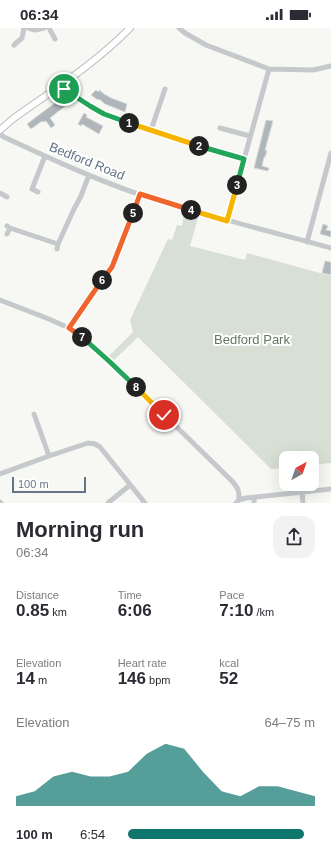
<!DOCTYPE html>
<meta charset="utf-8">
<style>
:root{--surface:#fff;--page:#f2f2f3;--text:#2b2b33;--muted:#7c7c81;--accent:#0f766e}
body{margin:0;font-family:Arial,sans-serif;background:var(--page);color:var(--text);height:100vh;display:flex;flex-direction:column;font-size:15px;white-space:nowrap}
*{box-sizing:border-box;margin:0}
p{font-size:13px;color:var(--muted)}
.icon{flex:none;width:22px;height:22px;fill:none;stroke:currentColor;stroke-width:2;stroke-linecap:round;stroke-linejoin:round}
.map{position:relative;height:475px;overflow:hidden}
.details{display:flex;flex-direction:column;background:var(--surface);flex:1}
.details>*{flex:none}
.needle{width:26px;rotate:40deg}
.controls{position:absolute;left:279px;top:423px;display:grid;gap:8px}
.controls a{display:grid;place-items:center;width:40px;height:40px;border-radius:8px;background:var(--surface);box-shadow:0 4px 16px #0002;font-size:20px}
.scale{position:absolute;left:12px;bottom:10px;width:74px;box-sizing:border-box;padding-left:4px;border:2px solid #657686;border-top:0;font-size:11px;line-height:14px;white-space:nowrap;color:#657686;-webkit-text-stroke:3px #fff;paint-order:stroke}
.pin{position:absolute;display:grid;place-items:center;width:34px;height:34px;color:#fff;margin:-17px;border:2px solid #fff;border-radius:50%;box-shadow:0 1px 4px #0007}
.km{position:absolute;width:20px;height:20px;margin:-10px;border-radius:50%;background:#222;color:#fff;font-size:11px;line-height:20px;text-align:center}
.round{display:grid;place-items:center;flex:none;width:42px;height:42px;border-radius:12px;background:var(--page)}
.head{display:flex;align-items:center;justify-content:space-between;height:68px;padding:0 16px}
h1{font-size:22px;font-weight:700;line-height:30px}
.figures{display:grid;grid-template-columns:repeat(3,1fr);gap:6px;height:68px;padding:4px 16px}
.figures div{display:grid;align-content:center}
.figures b{font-size:17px;font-weight:700}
.figures small{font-size:11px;font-weight:400}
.figures p{font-size:11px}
.chart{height:112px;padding:8px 16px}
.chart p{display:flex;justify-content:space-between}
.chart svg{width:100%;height:72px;margin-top:4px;fill:var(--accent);opacity:.7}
ul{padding:0 16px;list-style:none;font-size:13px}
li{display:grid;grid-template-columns:64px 48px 1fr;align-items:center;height:30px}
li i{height:10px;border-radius:5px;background:var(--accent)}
.status{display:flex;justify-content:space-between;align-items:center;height:28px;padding:0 20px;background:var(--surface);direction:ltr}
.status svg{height:11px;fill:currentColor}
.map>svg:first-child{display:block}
</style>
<div class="status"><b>06:34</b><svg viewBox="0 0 49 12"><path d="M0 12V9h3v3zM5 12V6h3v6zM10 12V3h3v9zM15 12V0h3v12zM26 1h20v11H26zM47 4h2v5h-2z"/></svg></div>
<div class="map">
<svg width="331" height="475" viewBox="0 0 331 475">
<rect width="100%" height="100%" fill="#f7f7f4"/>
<path fill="#d8dfd5" d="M184,185L198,190L190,218L245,232L247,225L331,248V435L312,437V430H286V440L271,441L138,309L114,332L109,328L133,304L130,292L168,211L172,212L177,197L182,198Z"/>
<path fill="#aeb5bb" stroke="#d9d9d7" d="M96,62L98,64L99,62L104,66L111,70L127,76L125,84L105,76L99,71L98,72L91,67Z
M64,68L69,75L50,90L55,97L51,100L46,93L43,94L42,93L31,101L27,96Z
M84,85L87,87L86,89L103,98L99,106L82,96L81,98L78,96Z
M266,92L273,93L265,122L267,123L265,129H264L262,138L269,140L268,143L254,140Z
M323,196L328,198L326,202L331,203V209L320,206Z
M325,233L331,234V247L322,245Z"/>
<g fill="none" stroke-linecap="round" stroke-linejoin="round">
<g stroke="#b8bcc0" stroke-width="8">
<path id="major" d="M0,102L14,90C53,62 96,35 130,0"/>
</g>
<path stroke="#c5c9cc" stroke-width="5" d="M28,0L35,2L44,0
M49,0L55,11
M179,0L185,5L206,17L269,41L313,42L331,38
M14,17L22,10L24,0
M60,57L63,61L90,78L105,86L186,114L244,131
M220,100L250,108
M151,102L165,61
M0,106L4,109C49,130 94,151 141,167C204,187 268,203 331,220
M38,164L32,161L45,128
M0,165L7,169
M227,193L269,41
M7,198L10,200L58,216
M7,206L10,200
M307,214L331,125
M57,221L58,216L74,181L81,168L89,147
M0,272L49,291L69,300L87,313L110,334L232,453C238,460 239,462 239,472
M69,300L112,239L140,166
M34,386L49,428
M0,446L49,428L88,415L95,416L100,419L145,475
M302,464L303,475
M254,469V475
M0,474L1,475
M108,475L130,457
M236,475L239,472L246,470L331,461"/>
<use href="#major" stroke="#fff" stroke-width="6"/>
</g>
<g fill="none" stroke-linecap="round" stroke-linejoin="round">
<g stroke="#fff" stroke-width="8">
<path id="split-1" d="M64,61L90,78L104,86L129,95"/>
</g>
<g stroke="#fff" stroke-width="8">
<path id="split-2" d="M129,95L199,118"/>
</g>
<g stroke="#fff" stroke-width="8">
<path id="split-3" d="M199,118L244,131L237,157"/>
</g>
<g stroke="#fff" stroke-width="8">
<path id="split-4" d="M191,182L227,193L237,157"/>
</g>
<g stroke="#fff" stroke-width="8">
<path id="split-5" d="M133,185L140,166L191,182"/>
</g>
<g stroke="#fff" stroke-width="8">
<path id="split-6" d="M102,252L112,239L133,185"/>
</g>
<g stroke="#fff" stroke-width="8">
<path id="split-7" d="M82,309L69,300L102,252"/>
</g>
<g stroke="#fff" stroke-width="8">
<path id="split-8" d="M82,309L110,334L136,359"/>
</g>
<g stroke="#fff" stroke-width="8">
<path id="split-9" d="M136,359L164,387"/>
</g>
<use href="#split-1" stroke="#22a559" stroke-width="5"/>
<use href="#split-2" stroke="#f5b400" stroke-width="5"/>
<use href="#split-3" stroke="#22a559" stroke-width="5"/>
<use href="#split-4" stroke="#f5b400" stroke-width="5"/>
<use href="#split-5" stroke="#f0652b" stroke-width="5"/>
<use href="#split-6" stroke="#f0652b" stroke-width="5"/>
<use href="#split-7" stroke="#f0652b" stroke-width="5"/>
<use href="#split-8" stroke="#22a559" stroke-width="5"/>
<use href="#split-9" stroke="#f5b400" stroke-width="5"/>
</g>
<g text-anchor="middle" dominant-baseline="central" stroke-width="4" stroke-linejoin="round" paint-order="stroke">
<g font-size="13" fill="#657686" stroke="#fff">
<text transform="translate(87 133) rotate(22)">Bedford Road</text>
</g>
<g font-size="13" fill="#647861" stroke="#fff">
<text x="252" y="311">Bedford Park</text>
</g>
</g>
</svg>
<div class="controls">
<a><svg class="needle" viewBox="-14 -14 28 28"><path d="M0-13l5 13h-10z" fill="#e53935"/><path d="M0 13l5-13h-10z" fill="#7c7c81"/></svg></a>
</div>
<div class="scale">100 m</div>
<div class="pin" style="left:64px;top:61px;background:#1e9e55"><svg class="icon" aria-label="arrive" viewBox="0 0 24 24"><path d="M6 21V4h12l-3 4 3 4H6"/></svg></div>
<div class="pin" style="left:164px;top:387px;background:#d93025"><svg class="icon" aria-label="check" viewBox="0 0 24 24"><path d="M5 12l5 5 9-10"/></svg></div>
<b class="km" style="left:129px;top:95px">1</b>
<b class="km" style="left:199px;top:118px">2</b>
<b class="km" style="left:237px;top:157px">3</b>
<b class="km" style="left:191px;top:182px">4</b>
<b class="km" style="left:133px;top:185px">5</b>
<b class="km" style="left:102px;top:252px">6</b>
<b class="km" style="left:82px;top:309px">7</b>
<b class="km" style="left:136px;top:359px">8</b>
</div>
<section class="details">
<div class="head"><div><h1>Morning run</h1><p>06:34</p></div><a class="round"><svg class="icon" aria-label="share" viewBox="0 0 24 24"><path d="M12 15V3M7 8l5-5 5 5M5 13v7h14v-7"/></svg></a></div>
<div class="figures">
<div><p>Distance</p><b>0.85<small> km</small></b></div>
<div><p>Time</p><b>6:06</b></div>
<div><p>Pace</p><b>7:10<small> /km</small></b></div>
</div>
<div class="figures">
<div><p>Elevation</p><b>14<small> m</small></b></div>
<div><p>Heart rate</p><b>146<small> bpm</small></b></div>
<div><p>kcal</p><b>52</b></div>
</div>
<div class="chart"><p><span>Elevation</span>64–75 m</p>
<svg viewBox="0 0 160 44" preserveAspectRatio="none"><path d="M0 44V38L10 35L20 26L30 23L40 26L50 26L60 23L70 12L80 6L90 9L100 23L110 35L120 38L130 32L140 32L150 35L160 38V44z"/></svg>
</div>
<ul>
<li><b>100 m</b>6:54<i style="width:94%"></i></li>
</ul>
</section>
